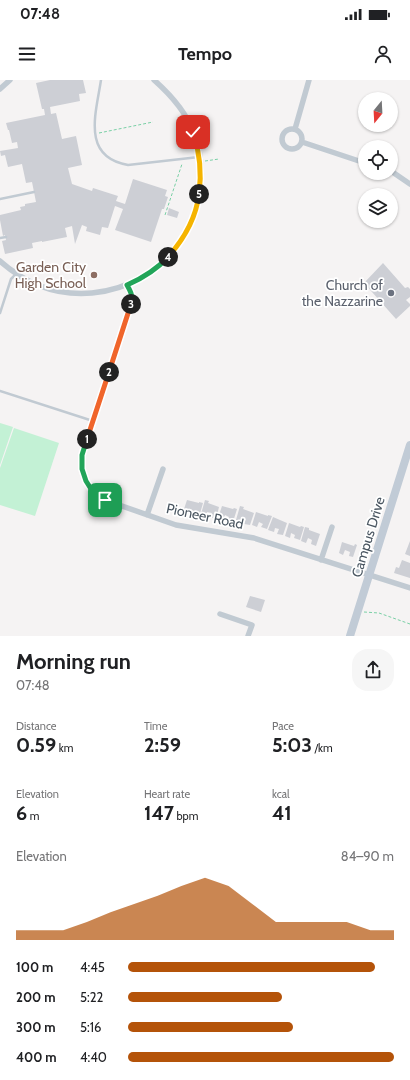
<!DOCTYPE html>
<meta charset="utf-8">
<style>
:root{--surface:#fff;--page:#f6f6f6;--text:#202124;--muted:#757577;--accent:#b45309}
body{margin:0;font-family:Cabin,sans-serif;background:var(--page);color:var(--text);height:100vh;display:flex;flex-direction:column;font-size:15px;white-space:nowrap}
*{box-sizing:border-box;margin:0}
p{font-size:13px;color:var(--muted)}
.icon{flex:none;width:22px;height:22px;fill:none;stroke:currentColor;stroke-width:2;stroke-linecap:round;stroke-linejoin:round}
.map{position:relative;height:556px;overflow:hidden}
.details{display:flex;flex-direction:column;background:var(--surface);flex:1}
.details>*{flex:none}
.needle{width:26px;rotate:198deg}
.fabs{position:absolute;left:358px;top:12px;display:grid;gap:8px}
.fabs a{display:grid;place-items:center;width:40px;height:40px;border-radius:50%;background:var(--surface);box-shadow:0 1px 3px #0004;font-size:20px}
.pin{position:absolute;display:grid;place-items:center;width:34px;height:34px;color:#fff;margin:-17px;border-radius:8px;box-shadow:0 2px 6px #0006}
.km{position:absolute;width:20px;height:20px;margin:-10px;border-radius:50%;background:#222;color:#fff;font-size:11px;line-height:20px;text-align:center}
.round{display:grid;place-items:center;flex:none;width:42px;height:42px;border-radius:16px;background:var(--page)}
.head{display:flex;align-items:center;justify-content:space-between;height:68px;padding:0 16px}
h1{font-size:22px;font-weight:800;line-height:30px}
.figures{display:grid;grid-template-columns:repeat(3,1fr);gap:6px;height:68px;padding:4px 16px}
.figures div{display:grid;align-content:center}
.figures b{font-size:20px;font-weight:800}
.figures small{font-size:11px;font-weight:400}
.figures p{font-size:11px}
.chart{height:112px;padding:8px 16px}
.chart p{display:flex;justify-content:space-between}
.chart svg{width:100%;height:72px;margin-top:4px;fill:var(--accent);opacity:.7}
ul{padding:0 16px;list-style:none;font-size:13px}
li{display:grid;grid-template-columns:64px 48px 1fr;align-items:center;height:30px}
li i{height:10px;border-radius:5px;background:var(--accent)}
.status{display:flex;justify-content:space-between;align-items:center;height:28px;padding:0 20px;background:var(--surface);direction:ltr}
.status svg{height:11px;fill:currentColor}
header{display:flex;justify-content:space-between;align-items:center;height:52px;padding:0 16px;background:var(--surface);font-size:18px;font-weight:800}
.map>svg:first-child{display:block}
</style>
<div class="status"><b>07:48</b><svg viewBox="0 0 49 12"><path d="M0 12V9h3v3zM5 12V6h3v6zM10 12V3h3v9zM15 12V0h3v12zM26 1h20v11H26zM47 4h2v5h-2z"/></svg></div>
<header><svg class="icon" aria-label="menu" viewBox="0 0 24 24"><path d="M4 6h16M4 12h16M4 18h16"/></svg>Tempo<svg class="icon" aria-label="person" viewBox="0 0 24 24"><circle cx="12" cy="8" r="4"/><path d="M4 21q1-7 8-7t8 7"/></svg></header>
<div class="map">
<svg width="410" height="556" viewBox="0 0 410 556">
<rect width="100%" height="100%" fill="#f5f3f3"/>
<path fill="#c3f1d5" d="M0,343L13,347L0,385Z
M14,348L59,363L35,436L0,425V388Z"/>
<path fill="#cdcfd5" d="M50,0H83L86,13L79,14L80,21L50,27L51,34L56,33L62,59L76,56L82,85L68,88L72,104L92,111L93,108L118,116L116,121L125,124L133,99L167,110L165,116L168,117L164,129H162L151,162L115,150L123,129L115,126L108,148L102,147L100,155L86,151L87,147L82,145L75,164L72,146L65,148L67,157L42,162V161L32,163L33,168L5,174L2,161L6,160L5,155L3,156L0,140V135L21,130L20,127L25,126V124L36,122L32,102L26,103L22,84L8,87L5,75L1,76L0,71L18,68L17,62L12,63L9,50H8L6,43L45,35L44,29H42L36,3Z
M169,128L179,132L177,138L167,135Z
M383,183L405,208L408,207L410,209V217L406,220L410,224V226L396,239L364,203Z
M187,420L199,423V422L203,423L199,437L192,435L194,431L190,430L189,434L183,432Z
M205,420L209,421L208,423L219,427L216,439L210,437L212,433L207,432L206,435L201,434Z
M222,426L233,429L234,428L237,429L233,442L227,441L229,437L225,435L223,440L218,438Z
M240,426L244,427L243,429L254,433L250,445L244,444L246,439L242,438L241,441L236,440Z
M256,432L268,436V435L272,436L267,449L261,447L263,444L259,442L257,447L252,445Z
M273,437L287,443L283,455L277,454L279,449L275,448L274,452L268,450Z
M289,443L300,447L301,446L304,447L300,460L294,458L295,455L291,453L290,458L285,456Z
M305,447L309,448V450L320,454L316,466L311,464L312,460L308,458L306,463L301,461Z
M410,461V476L405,474Z
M342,462L354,466L355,464L357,465L353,477L349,476L350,472L345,470L343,475L339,473Z
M402,480L410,483V498L394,493L396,487L399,488Z
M250,516L265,520L261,532L246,527Z"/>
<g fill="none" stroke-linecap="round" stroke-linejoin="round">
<path stroke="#7ad0a6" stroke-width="1" stroke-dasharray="3 2" stroke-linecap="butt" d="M99,53L153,42
M205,81L219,79
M165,135L182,84
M364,532L379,533L410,544"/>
<path stroke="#c1cad2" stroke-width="2.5" d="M101,0C96,33 81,77 128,85L199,77
M0,119L34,112
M0,158L6,157
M0,233L11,199L16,194
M0,311L93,341"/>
<path stroke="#c1cad2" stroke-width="5.5" d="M0,9L10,0
M282 59a10 10 0 1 1 20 0a10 10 0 1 1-20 0Z
M295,49L309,0
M302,62L365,83
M391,91L410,104
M0,181C26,204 57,216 92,213C170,206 221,127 194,53C186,32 171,15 154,0
M127,205C132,216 133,217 130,229L88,355L82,375V389L86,401L93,412L105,420L176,445L254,458L410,508
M147,435L163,389
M321,480L332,447
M220,534L252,545L248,556"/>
<path stroke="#c1cbd6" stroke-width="8" d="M350,556L410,365"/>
</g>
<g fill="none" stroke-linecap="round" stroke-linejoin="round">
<g stroke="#fff" stroke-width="8">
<path id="split-1" d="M87,359L82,375V389L86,401L93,412L105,420"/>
</g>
<g stroke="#fff" stroke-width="8">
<path id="split-2" d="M87,359L109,292"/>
</g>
<g stroke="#fff" stroke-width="8">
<path id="split-3" d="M109,292L131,224"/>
</g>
<g stroke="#fff" stroke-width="8">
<path id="split-4" d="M131,224C133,216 131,212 127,205C143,198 157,189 168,177"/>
</g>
<g stroke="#fff" stroke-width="8">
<path id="split-5" d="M168,177C184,159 196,138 199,114"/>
</g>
<g stroke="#fff" stroke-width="8">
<path id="split-6" d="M193,52C200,73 202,92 199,114"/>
</g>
<use href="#split-1" stroke="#22a559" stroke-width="5"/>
<use href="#split-2" stroke="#f0652b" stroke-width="5"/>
<use href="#split-3" stroke="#f0652b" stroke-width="5"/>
<use href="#split-4" stroke="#22a559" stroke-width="5"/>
<use href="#split-5" stroke="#f5b400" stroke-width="5"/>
<use href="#split-6" stroke="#f5b400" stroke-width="5"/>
</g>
<circle fill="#8d6e63" stroke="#fff" stroke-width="1.5" cx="94" cy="195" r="4"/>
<circle fill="#6b7280" stroke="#fff" stroke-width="1.5" cx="391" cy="213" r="4"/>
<g text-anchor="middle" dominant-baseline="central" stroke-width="3.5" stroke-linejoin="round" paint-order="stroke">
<g font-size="14" fill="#785e54" stroke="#fff" text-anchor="end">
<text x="86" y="187">Garden City<tspan x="86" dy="16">High School</tspan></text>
</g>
<g font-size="14" fill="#5b616d" stroke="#fff" text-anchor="end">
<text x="383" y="205">Church of<tspan x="383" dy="16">the Nazzarine</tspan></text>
</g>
<g font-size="14" fill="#4a5661" stroke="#fff">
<text transform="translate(205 436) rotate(12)">Pioneer Road</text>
<text transform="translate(368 457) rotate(-73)">Campus Drive</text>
</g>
</g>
</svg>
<div class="fabs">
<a><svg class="needle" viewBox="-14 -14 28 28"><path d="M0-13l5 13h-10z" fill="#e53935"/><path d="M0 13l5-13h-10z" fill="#757577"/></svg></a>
<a><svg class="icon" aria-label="locate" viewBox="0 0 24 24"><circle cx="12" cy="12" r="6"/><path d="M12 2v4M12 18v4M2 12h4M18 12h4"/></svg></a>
<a><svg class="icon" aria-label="layers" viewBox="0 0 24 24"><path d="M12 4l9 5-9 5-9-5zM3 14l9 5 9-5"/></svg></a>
</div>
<div class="pin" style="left:105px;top:420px;background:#1e9e55"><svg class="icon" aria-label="arrive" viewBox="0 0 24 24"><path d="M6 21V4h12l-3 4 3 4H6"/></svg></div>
<div class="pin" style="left:193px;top:52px;background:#d93025"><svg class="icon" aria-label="check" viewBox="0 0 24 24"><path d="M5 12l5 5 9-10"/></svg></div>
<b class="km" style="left:87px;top:359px">1</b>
<b class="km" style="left:109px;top:292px">2</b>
<b class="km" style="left:131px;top:224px">3</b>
<b class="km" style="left:168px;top:177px">4</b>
<b class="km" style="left:199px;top:114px">5</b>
</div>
<section class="details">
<div class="head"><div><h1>Morning run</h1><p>07:48</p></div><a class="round"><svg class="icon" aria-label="share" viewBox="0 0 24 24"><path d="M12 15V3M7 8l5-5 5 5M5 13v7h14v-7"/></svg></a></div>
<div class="figures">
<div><p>Distance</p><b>0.59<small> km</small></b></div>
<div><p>Time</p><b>2:59</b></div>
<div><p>Pace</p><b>5:03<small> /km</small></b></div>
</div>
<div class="figures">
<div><p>Elevation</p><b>6<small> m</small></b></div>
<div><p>Heart rate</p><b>147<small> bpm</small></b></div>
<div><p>kcal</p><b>41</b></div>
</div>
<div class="chart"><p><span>Elevation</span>84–90 m</p>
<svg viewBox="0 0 160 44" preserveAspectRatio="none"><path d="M0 44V38L10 38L20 38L30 33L40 27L50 22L60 17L70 11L80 6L90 11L100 22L110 33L120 33L130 33L140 33L150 38L160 38V44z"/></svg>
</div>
<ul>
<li><b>100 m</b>4:45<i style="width:93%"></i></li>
<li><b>200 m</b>5:22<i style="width:58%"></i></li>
<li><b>300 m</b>5:16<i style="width:62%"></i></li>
<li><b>400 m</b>4:40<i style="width:100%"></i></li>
</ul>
</section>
